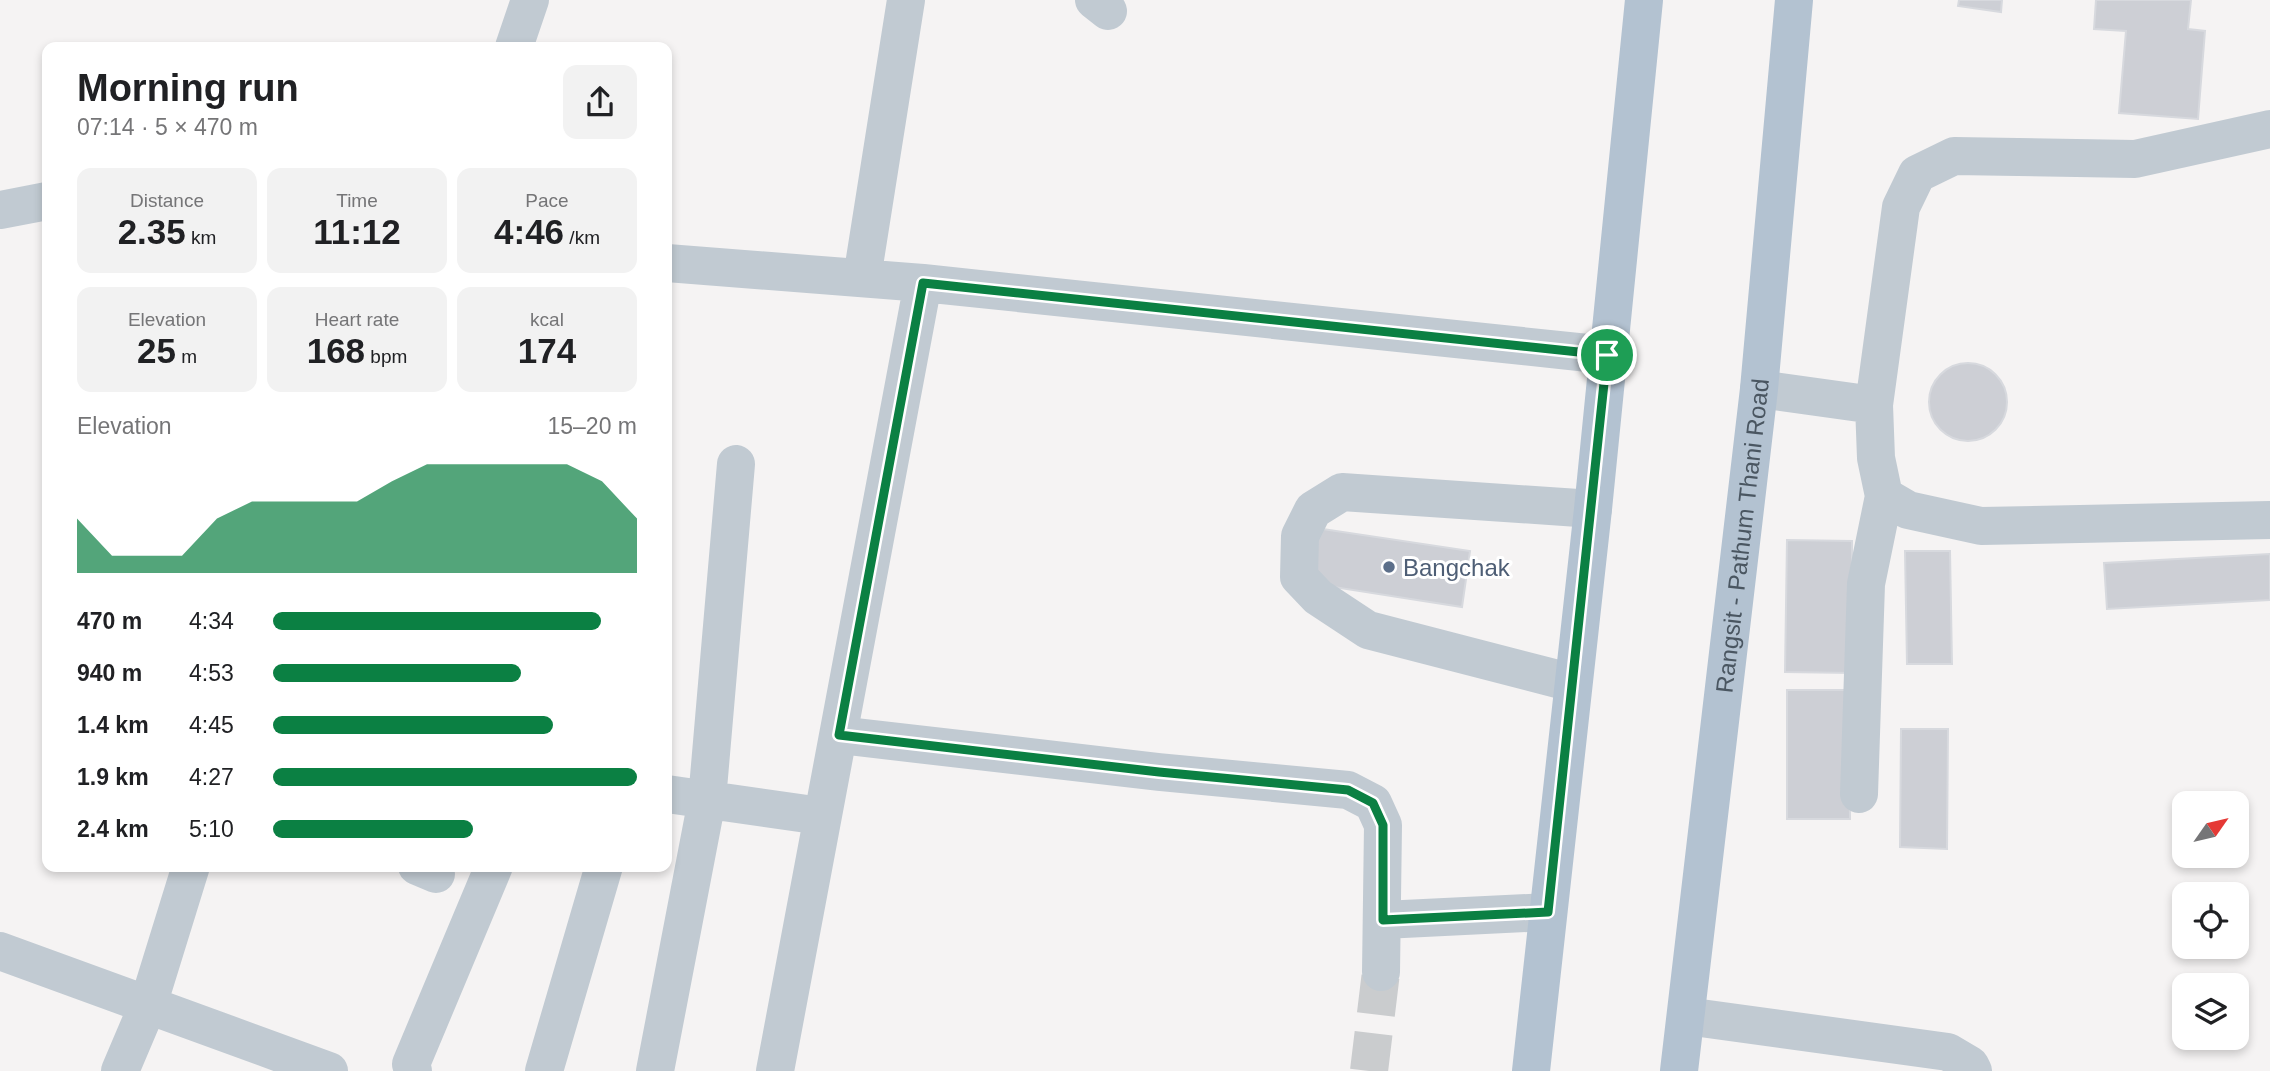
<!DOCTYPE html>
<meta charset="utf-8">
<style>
:root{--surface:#fff;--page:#f2f2f2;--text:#202124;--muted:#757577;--accent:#0b8043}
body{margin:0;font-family:Helvetica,sans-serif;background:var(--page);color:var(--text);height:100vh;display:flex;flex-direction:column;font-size:26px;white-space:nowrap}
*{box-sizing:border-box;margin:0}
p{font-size:23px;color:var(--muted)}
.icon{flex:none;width:38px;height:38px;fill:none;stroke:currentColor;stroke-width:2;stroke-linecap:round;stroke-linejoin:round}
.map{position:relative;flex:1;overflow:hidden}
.sheet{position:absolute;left:42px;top:42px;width:630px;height:830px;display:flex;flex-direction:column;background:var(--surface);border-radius:14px;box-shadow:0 4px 10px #0003}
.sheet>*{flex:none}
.needle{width:46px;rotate:56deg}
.controls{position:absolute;left:2172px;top:791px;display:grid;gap:14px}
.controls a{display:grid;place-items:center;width:77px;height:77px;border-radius:14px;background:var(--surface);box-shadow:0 4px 10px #0003;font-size:35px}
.pin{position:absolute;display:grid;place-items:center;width:60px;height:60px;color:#fff;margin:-30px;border:4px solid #fff;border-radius:50%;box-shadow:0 2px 7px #0007}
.round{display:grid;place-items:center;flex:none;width:74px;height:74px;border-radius:14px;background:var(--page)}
.overview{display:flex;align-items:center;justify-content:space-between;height:119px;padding:0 35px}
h1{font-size:38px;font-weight:800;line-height:52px}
.figures{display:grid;grid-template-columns:repeat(3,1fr);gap:10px;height:119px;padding:7px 35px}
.figures div{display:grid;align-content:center;border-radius:14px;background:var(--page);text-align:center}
.figures b{font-size:35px;font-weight:800}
.figures small{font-size:19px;font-weight:400}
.figures p{font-size:19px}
.chart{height:196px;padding:14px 35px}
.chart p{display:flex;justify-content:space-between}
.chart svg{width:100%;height:126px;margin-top:7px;fill:var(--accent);opacity:.7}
ul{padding:0 35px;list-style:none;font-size:23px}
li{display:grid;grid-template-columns:112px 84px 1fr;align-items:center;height:52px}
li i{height:18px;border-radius:9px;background:var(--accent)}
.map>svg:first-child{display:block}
</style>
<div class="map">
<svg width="2270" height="1071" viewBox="0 0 2270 1071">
<rect width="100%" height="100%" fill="#f5f3f3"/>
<path fill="#cdcfd5" stroke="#d7d9de" stroke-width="2" d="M1959,0H2002L2001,12L1958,6Z
M2096,0H2191L2188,29L2205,31L2198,119L2119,113L2126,31L2094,29Z
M1929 402a39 39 0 1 1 78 0a39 39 0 1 1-78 0Z
M1316,528L1470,551L1462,607L1308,583Z
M1787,540L1852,541V673L1785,672Z
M1905,551H1950L1952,664H1907Z
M2270,554V600L2107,609L2104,563Z
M1787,690H1849L1850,819H1787Z
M1901,729H1948L1947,849L1900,847Z"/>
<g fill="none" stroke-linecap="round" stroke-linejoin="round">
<path stroke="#caccce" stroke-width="38" stroke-dasharray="38 19" stroke-linecap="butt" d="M1369,1071L1381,972"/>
<path stroke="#c1cad2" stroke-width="38" d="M1094,0L1108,11
M514,47L530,0
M2270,129L2135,159L1954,156L1917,174L1901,207L1874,405L1876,458L1884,496L1908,510L1981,526L2270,520
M0,210L47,201
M667,263L923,283L1607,355
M862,278L906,0
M1759,389L1874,405
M1573,683L1368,630L1318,597L1299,577L1300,536L1313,510L1342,492L1593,509
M839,735L1159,772L1348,790L1373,803L1383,825L1381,972
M667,794L821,816
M1859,794L1866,584L1884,496
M417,866L436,874
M1383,920L1548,912
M0,951L329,1071
M1686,1016L1948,1052L1970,1065L1973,1071
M120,1071L148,1005L191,866
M413,1071L411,1064L494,866
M544,1071L604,866
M655,1071L707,800L736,464
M775,1071L923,283"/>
<g stroke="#b3c2d1" stroke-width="38">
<path d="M1531,1071L1593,509L1644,0"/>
<path id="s1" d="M1679,1071L1759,389L1794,0"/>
</g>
</g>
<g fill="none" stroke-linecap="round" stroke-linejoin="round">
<g stroke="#fff" stroke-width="14">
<path id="route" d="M923,283L1607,355L1548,912L1383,920V825L1373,803L1348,790L1159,772L839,735Z"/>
</g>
<use href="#route" stroke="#0b8043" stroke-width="9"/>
</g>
<circle fill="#5c6f8a" stroke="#fff" stroke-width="2.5" cx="1389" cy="567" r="7"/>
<g text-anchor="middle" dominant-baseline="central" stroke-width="6" stroke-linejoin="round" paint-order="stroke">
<g font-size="24" fill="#4a5661" stroke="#fff">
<text stroke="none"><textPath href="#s1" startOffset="539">Rangsit - Pathum Thani Road</textPath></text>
</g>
<g font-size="24" fill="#4e5e75" stroke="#fff" text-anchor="start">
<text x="1403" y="567">Bangchak</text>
</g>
</g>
</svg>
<div class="controls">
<a><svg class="needle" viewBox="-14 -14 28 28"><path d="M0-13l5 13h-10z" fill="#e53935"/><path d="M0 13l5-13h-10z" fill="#757577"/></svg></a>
<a><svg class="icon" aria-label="locate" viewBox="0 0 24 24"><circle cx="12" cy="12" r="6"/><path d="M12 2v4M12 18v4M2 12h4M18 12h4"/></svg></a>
<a><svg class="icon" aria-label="layers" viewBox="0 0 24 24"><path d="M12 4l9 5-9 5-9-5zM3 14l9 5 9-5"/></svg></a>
</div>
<div class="pin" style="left:1607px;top:355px;background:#1e9e55"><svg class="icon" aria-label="arrive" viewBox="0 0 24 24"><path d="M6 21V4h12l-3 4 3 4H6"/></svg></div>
<section class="sheet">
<div class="overview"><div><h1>Morning run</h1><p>07:14 · 5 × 470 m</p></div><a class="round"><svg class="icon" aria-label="share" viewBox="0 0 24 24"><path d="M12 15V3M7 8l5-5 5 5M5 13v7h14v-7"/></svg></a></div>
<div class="figures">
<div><p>Distance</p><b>2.35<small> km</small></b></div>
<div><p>Time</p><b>11:12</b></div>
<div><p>Pace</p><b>4:46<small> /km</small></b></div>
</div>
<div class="figures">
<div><p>Elevation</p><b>25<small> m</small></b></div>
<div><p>Heart rate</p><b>168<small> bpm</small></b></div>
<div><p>kcal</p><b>174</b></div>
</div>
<div class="chart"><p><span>Elevation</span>15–20 m</p>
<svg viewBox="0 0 160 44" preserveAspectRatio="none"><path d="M0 44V25L10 38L20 38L30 38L40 25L50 19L60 19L70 19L80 19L90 12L100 6L110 6L120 6L130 6L140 6L150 12L160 25V44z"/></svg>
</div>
<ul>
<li><b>470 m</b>4:34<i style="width:90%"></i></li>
<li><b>940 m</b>4:53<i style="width:68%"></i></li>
<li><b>1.4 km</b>4:45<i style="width:77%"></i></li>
<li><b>1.9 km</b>4:27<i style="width:100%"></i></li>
<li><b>2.4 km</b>5:10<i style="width:55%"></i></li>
</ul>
</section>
</div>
